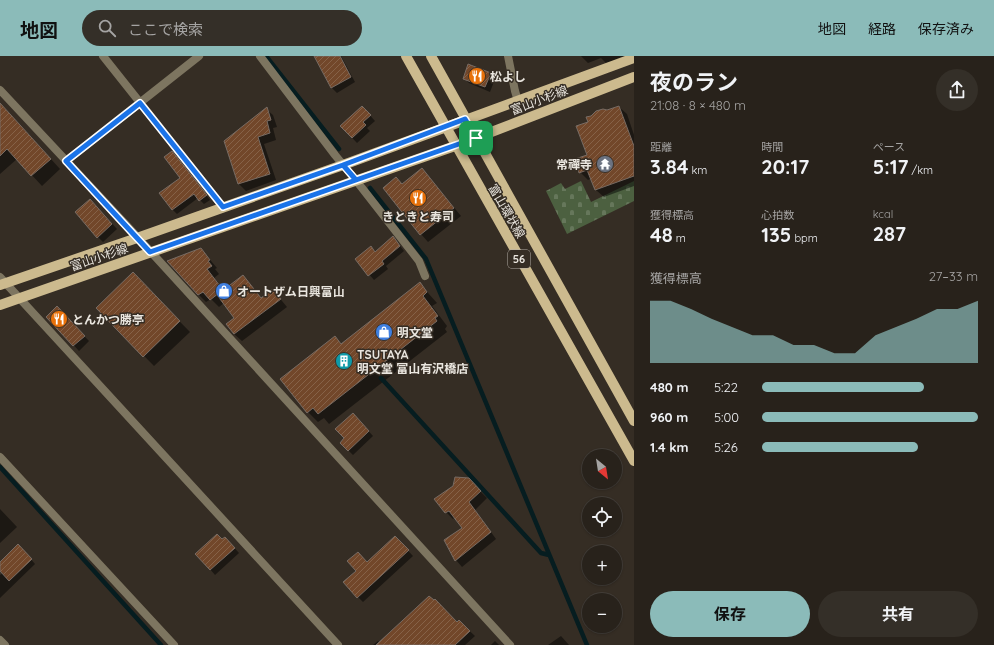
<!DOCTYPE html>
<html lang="ja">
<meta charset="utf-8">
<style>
:root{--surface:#28221b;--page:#342f28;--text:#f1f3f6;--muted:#a5a4a3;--line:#443f3a;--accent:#8bbbb9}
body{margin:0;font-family:Quicksand,"Noto Sans JP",sans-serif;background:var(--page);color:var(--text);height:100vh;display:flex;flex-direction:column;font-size:15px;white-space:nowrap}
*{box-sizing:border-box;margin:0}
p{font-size:13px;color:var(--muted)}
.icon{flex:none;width:22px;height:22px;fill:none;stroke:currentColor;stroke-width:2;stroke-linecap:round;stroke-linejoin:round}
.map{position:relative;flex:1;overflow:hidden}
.sheet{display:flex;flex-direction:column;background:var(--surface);width:360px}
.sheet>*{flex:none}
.needle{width:26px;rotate:150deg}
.fabs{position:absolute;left:582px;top:393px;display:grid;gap:8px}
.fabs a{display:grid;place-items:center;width:40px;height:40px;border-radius:50%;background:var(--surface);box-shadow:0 1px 3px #0004,0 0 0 1px var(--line);font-size:20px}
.pin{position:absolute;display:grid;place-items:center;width:34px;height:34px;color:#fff;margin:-17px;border-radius:8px;box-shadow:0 2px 6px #0006}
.round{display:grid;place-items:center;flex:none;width:42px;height:42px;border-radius:21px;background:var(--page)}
.headline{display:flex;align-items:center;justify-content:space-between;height:68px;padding:0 16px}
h1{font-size:22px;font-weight:700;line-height:30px}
.stats{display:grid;grid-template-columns:repeat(3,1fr);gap:6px;height:68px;padding:4px 16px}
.stats div{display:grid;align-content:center}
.stats b{font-size:20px;font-weight:700}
.stats small{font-size:11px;font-weight:400}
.stats p{font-size:11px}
.chart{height:112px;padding:8px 16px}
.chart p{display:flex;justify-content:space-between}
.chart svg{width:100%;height:72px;margin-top:4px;fill:var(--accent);opacity:.7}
.cta{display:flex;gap:8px;margin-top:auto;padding:8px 16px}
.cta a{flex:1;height:46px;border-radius:24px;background:var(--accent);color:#111;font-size:16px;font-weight:700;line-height:46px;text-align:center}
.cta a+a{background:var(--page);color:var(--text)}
ul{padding:0 16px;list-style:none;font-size:13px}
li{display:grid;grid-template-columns:64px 48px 1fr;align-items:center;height:30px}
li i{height:10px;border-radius:5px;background:var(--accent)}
header{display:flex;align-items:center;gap:24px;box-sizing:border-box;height:56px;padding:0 20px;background:var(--accent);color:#111}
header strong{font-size:19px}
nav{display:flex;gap:22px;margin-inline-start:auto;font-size:14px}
.search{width:280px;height:36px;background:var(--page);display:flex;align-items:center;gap:10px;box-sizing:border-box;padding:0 14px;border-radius:22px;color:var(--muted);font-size:15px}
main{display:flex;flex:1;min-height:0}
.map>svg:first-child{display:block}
</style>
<header>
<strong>地図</strong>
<div class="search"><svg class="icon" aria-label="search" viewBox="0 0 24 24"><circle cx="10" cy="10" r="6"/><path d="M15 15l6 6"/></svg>ここで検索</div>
<nav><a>地図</a><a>経路</a><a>保存済み</a></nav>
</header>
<main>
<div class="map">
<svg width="634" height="589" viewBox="0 0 634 589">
<defs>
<pattern id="cemetery-stones" width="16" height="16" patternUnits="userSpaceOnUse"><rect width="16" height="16" fill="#4c6040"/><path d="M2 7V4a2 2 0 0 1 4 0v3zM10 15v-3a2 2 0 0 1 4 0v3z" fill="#66775b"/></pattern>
<pattern id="building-hatch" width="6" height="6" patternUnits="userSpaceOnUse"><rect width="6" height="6" fill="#72472a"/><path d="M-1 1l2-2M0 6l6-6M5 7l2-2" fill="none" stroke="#866248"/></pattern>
</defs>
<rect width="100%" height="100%" fill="#352d24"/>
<path fill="url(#cemetery-stones)" d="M581,125L591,146L634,125V145L567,178L546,135L561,127L565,133Z"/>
<path fill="#0007" d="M315,0H341L355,26L337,37L332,32Z
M581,0H634L609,10L601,2L588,7Z
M490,17L495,23L490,36L469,27L464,22Z
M0,47L60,113L42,130L17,103L0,118Z
M619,51L627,58L634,79V130L604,141L596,134L592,122L588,124L580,116L588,99L589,66L607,55Z
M266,53L273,59L277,71L273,72L276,84L264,88L276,124L246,135L239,128L225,85Z
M367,56L375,65L367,72L370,75L357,87L341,70Z
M176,101L210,144L204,148L198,142L177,158L172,153L181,122Z
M422,113L461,160L428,186L421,178L402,129Z
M95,149L117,173L103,186L98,181Z
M397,186L404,195L386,210L388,213L374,224L356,203L371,192L376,196Z
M201,193L217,212L215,213L219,218L214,222L225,235L243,221L262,243L273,234L287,251L242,285L234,278L236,262L224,247L219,251L211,243L206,246L198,238Z
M133,218L190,276L154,310L97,252Z
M420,228L437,247L432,250L447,270L445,273L447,276L329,368L324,362L318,366L308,356L282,323L335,281L342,289Z
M57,252L89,285L79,295L48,261Z
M353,358L373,380L353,399L341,387L345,382Z
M475,430L487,442L475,454L496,483L462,511L456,504L463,472L455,461L453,463L446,456Z
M0,453L17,471L0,487Z
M395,481L413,500L363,546L358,541V515Z
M222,485L230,487L239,497L215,519L197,498Z
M23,494L35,508L0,542V519L3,517L0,513V507Z
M459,565L475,580L465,589H373L378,585L380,587L457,567Z
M561,580L569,589H548Z
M495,585L499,589H491Z"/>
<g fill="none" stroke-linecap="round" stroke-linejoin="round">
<path stroke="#061d20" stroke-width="4.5" d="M266,0L339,93
M370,132L426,203L587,589
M381,322L541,497L549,499
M0,411L161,589"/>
</g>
<path fill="url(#building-hatch)" stroke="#776b63" d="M314,0H340L351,21L331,32Z
M468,8L491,17L485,31L463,23Z
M0,47L51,103L31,120L7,93L0,100Z
M362,50L371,59L363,66L366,69L352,82L340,70Z
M619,50L634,90V120L595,134L587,114L579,117L575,103L587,99L576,70L588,66L586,61L591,60L596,55L603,53L607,54Z
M267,51L271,64L267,65L270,77L258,81L270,118L238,128L224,85Z
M172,95L207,139L199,145L194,138L172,154L159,137L180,122L164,101Z
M422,112L454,152L420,179L383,132L396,121L402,128Z
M90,143L112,168L97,182L75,156Z
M393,180L400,190L382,205L384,208L368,220L355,203L371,190L375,196Z
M201,192L210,204L208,205L212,210L207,213L223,234L210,244L203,236L198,239L167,205Z
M133,216L180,265L143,301L96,252Z
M243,219L261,242L273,233L281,243L234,278L226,268L234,262L217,239Z
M420,226L427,236L423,240L438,260L435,262L437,265L318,358L313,352L307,357L280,323L335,280L341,288Z
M57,250L85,280L73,290L46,261Z
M353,357L369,375L348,395L340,387L344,382L335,373Z
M455,421L469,422L481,435L469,446L491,476L455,505L444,484L462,472L449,455L445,457L434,443L453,430Z
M217,478L222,483L225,481L235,492L210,514L195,498Z
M395,480L409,494L357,542L343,526L356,515L347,505L358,496L367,506Z
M18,488L32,503L9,525L0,515V506Z
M429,540L434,544L435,543L457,566L459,564L470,575L455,589H376Z"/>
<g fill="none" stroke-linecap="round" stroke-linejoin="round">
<path stroke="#7d7560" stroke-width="8" d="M103,0L223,151
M260,0L335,99L362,132L419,205L425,220
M508,0L515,35L518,45
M0,34L130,173L510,589
M66,105L199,0
M0,221L338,589
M0,401L174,589
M0,584L5,589"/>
<path stroke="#ccba8e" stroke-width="10" d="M406,0L634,405
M431,0L634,365
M0,229L137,182L343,109L634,2
M0,249L455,90L634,21"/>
</g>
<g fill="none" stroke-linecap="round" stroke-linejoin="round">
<g stroke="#fff" stroke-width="8">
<path id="route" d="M476,82L356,124L343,109L223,151L140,47L66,105L150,196L356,124L343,109L465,63L476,82"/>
</g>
<use href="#route" stroke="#1a73e8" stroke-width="5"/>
</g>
<defs>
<g id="restaurant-disc" transform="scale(0.9)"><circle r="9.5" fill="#e8710a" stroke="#352d24"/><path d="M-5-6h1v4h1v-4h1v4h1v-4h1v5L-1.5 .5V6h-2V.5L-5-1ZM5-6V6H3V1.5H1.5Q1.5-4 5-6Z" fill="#fff"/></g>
<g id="temple-disc" transform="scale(0.9)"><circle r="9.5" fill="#6b7280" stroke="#352d24"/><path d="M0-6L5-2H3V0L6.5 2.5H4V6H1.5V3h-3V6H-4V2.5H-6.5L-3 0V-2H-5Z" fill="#fff"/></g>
<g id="shop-disc" transform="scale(0.9)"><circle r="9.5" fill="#3f7fe0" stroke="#352d24"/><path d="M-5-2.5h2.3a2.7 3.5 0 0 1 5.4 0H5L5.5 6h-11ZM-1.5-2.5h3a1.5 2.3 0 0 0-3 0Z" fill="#fff"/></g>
<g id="building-disc" transform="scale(0.9)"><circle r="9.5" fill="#0f9aa8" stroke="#352d24"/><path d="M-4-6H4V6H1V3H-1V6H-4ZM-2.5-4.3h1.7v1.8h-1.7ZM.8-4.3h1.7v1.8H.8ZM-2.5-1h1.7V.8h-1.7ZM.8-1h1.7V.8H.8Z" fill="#fff"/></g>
</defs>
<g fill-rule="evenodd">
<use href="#restaurant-disc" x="477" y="20"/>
<use href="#temple-disc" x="605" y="108"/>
<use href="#restaurant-disc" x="418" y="142"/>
<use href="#shop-disc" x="224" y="235"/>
<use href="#restaurant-disc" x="59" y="263"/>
<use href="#shop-disc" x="384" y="276"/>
<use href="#building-disc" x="344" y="305"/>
</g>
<g text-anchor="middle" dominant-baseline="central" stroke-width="3" stroke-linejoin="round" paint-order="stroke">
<rect fill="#352d24" stroke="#b4aea7" stroke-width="1" x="508" y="194" width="22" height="18" rx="3"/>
<g font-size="11" font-weight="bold" fill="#eae6df">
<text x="519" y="203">56</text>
</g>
<g font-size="12" font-weight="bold" fill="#eae6df" stroke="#352d24" text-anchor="start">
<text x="490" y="20">松よし</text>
<text x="592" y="108" text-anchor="end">常禪寺</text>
<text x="418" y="160" text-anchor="middle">きときと寿司</text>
<text x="237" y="235">オートザム日興富山</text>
<text x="72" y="263">とんかつ勝亭</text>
<text x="397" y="276">明文堂</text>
<text x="357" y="298">TSUTAYA<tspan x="357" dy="14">明文堂 富山有沢橋店</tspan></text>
</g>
<g font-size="12" fill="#eae6df" stroke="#352d24">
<text transform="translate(539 44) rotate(-21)">富山小杉線</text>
<text transform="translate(507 155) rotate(60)">富山環状線</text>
<text transform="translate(99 201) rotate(-19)">富山小杉線</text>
</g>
</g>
</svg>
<div class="fabs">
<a><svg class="needle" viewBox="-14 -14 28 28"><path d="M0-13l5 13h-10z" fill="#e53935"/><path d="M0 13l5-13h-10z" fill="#a5a4a3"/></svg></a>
<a><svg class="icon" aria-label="locate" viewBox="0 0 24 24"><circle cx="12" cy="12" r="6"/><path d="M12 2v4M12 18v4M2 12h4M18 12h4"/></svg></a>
<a>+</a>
<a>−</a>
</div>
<div class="pin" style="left:476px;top:82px;background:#1e9e55"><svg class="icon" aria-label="arrive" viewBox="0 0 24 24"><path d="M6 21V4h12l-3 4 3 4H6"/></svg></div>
</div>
<section class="sheet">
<div class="headline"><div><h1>夜のラン</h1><p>21:08 · 8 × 480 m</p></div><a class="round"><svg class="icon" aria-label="share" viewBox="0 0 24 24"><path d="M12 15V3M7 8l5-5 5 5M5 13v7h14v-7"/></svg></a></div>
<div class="stats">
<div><p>距離</p><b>3.84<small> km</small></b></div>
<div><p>時間</p><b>20:17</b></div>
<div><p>ペース</p><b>5:17<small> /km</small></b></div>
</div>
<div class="stats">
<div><p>獲得標高</p><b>48<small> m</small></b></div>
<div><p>心拍数</p><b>135<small> bpm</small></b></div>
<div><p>kcal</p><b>287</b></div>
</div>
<div class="chart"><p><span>獲得標高</span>27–33 m</p>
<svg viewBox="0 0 160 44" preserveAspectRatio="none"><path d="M0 44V6L10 6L20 11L30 17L40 22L50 27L60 27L70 33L80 33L90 38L100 38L110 27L120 22L130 17L140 11L150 11L160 6V44z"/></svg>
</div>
<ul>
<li><b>480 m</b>5:22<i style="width:75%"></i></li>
<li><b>960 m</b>5:00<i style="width:100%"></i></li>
<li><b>1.4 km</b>5:26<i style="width:72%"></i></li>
</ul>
<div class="cta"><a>保存</a><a>共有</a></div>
</section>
</main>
